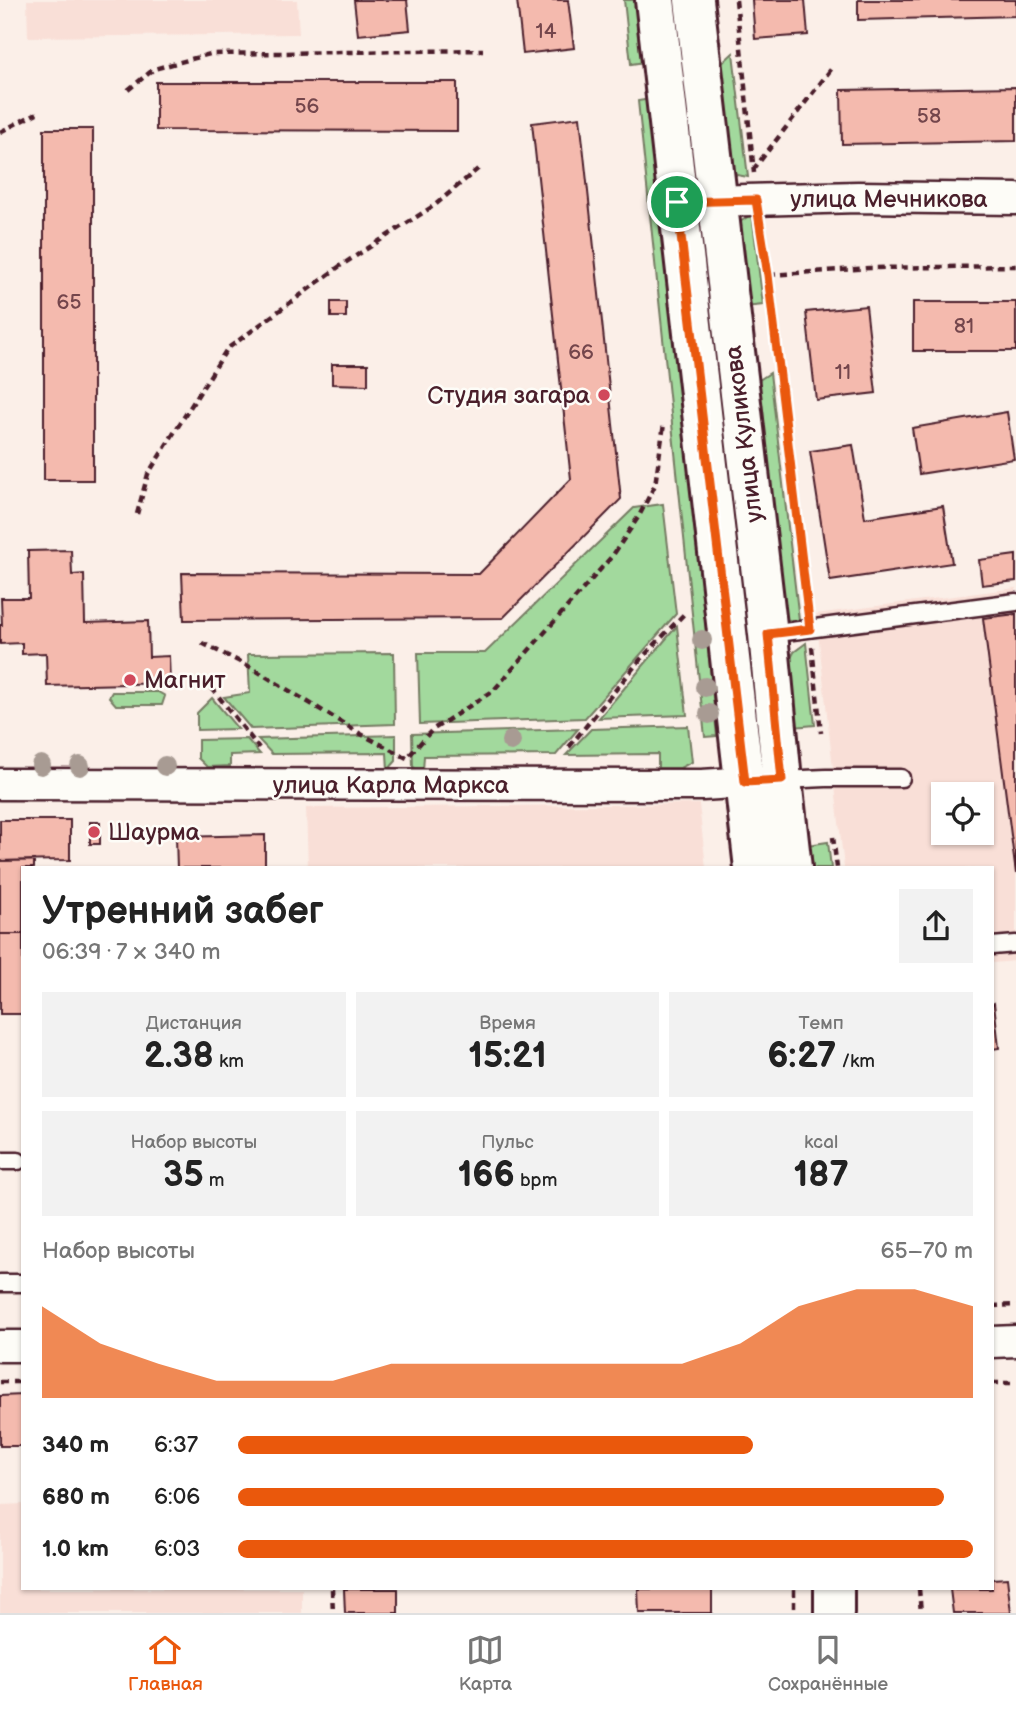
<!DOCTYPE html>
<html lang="ru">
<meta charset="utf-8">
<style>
:root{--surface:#fff;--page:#f2f2f2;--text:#222;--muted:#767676;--line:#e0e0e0;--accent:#ea580c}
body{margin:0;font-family:"Balsamiq Sans",sans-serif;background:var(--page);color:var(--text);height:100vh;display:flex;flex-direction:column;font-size:26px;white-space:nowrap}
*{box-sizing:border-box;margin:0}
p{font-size:23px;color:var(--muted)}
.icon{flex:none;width:38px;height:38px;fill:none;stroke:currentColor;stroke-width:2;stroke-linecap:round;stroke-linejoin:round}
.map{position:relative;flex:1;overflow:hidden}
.drawer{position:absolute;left:21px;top:866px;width:973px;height:724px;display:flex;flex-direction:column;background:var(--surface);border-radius:0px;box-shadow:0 2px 5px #0004}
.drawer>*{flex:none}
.buttons{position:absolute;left:931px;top:782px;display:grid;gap:14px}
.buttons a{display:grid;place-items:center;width:63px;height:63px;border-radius:0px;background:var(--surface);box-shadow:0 2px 5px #0004;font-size:35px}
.pin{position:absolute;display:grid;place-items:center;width:60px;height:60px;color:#fff;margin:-30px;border:4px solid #fff;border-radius:50%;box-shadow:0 2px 7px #0007}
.round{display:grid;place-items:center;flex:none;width:74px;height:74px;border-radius:0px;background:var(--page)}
.overview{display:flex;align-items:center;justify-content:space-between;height:119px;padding:0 21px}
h1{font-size:38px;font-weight:700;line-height:52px}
.metrics{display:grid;grid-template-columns:repeat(3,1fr);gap:10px;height:119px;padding:7px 21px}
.metrics div{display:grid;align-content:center;border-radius:0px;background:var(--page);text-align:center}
.metrics b{font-size:35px;font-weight:700}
.metrics small{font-size:19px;font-weight:400}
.metrics p{font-size:19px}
.chart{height:196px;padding:14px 21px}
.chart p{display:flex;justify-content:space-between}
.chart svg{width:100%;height:126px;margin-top:7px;fill:var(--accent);opacity:.7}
ul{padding:0 21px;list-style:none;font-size:23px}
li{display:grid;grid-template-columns:112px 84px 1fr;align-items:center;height:52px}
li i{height:18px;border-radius:9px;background:var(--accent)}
.tab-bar{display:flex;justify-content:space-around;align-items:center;height:98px;border-top:2px solid var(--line);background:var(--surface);font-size:19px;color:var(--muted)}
.tab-bar a{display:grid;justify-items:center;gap:4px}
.tab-bar .current{color:var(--accent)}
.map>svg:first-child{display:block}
</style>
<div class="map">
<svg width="1016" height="1613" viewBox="0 0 1016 1613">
<rect width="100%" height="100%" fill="#fbefe8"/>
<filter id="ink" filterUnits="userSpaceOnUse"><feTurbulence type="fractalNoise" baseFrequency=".0143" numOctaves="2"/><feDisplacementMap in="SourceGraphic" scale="14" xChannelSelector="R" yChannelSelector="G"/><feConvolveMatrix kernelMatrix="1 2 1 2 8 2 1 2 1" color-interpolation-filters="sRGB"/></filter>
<g filter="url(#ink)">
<path fill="#f9dfd7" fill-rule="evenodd" d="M27,0H297L299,34L28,37Z
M1016,588V961L992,963V868H844L816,614ZM943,794H982V833H943Z
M699,804L706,868H308L306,808Z
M23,1504V1589H302V1613H0V1505Z"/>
<path fill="#a2d99d" stroke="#767c64" stroke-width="2" d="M624,0H638L645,62L631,64Z
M733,53L748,177L737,175L729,165L719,66Z
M651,99L717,736L705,737L638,101Z
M752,214L763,305L745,307L737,239L740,222Z
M770,373L799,620H783L753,384Z
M663,504L676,614L585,718L420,724L418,653H485L634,508Z
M677,626L687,715L599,718Z
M806,643L815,725L793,727L787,666L794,652Z
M394,653L395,724L251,729L224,697L250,693L248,654Z
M112,692H158L165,696L162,705H116L109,697Z
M212,698L238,729L197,730V713Z
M688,726L692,762L680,768H658V754L566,755L591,729Z
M578,729L556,755L424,756L423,771L413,767L412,734Z
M396,735V761L388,770L387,753L272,754L258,739Z
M247,739L260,754L230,755V766L207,767L198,758V740Z
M828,842L831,868H810L807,845Z"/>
<path fill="#f4baae" stroke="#4a1f2b" stroke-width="2" d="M354,0H407L410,30L358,35Z
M517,0H568L574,48L523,54Z
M752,0H805L808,35L755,39Z
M858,0H1016V16L858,20Z
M156,82H457V131L156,130Z
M1016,87V141L842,144L841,90Z
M580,117L621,499L503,618L184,620L182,573L479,574L571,479L532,123Z
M44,129H93V480H44Z
M331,302H346V317H331Z
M913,302H1016V351H913Z
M866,306L876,393L816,400L806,312Z
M332,364H368V385L332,384Z
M1007,412L1014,459L919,474L912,428Z
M853,445L865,518L943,506L952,563L830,581L810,451Z
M71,550L72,575L84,574L85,623L148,621L149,657L169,656L170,683L47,686L46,653L22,654V643L0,644V625H2L1,598H29L28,551Z
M1016,555V581L982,585L979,560Z
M1016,614V874L983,618Z
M0,820H70V860L0,861Z
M90,822H100V844H90Z
M265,835V868H177L176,837Z
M34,860V868H23V934H0V861Z
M0,934H23V1014H0Z
M994,1003L999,1048L992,1049V1004Z
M23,1395V1446H0V1396Z
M1007,1578L1011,1613H953L950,1589H992V1579Z
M344,1589H398V1613H345Z
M638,1589H712V1613H639Z"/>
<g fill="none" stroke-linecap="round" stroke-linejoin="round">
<g stroke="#4a1f2b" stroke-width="21">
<path id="service" d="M769,634L1016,602
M782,780L826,778H901
M992,946L1016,944
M0,1161H18
M0,1283H21"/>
</g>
<g stroke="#4a1f2b" stroke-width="35">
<path id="minor" d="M677,202L858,197L1016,199
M0,784L702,785L766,781
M992,1342L1016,1341
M0,1346H23"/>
</g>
<g stroke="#4a1f2b" stroke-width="44">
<path id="secondary" d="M655,0L754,868
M694,0L768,634L782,780L792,868
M834,1589V1613"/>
</g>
<path stroke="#4a1f2b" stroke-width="4.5" stroke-dasharray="7 5" stroke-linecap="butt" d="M736,0L754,173
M128,90L154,69L210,54L483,50
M0,132L37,113
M753,170L832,68
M761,227L768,275L807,611
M769,275L870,268L1016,266
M137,514L148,474L227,349L340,266L435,205L479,168
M202,643L252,668L359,733L407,758L432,730L493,691L613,555L639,516L655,485L664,424
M812,647L821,733
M204,678L259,748
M569,747L640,660L685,613
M833,837L837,868
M992,1306L1016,1305
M0,1382H23
M992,1383H1016
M332,1589L333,1613
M794,1589V1613
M919,1589L921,1613"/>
<use href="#service" stroke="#fdfcf7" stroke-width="16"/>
<use href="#minor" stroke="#fdfcf7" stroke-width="30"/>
<use href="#secondary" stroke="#fdfcf7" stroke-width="38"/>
</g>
<g fill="#a89b93">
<circle cx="702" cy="640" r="10"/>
<circle cx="705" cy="687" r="10"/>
<circle cx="709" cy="714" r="10"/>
<circle cx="511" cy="741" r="10"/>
<circle cx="41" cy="765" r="10"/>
<circle cx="80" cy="766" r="10"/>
<circle cx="165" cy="766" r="10"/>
</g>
</g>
<g fill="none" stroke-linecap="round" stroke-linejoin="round" filter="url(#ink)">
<g stroke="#fff" stroke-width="14">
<path id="route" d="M756,200L768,275L810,629L768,634L782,780L745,782L677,202Z"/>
</g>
<use href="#route" stroke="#ea580c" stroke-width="9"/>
</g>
<g fill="#d1495b" stroke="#fdfcf7" stroke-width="2.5">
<circle cx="604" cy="395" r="7"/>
<circle cx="130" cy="680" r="7"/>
<circle cx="94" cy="832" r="7"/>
</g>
<g text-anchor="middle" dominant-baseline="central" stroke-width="5" stroke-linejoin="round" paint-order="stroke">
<g font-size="21" fill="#74464c">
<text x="546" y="31">14</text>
<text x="307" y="106">56</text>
<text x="929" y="116">58</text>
<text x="69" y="302">65</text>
<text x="964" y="326">81</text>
<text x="581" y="352">66</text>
<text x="843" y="372">11</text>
</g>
<g font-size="24" fill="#4a1f2b" stroke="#fdfcf7">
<text x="889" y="199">улица Мечникова</text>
<text transform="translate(744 434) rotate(-97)">улица Куликова</text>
<text x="391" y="785">улица Карла Маркса</text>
</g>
<g font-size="24" fill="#4a1f2b" stroke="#fdfcf7" text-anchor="start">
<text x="590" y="395" text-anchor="end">Студия загара</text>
<text x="144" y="680">Магнит</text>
<text x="108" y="832">Шаурма</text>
</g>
</g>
</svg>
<div class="buttons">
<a><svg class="icon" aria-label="locate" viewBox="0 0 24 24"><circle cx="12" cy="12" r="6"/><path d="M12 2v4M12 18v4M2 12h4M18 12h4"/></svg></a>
</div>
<div class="pin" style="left:677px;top:202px;background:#1e9e55"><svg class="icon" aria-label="arrive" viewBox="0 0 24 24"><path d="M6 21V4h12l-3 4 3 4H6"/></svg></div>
<section class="drawer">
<div class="overview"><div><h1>Утренний забег</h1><p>06:39 · 7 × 340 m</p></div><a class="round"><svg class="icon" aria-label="share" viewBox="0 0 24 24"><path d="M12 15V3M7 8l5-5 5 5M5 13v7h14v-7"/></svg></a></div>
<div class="metrics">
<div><p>Дистанция</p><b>2.38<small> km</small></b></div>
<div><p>Время</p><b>15:21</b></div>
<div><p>Темп</p><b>6:27<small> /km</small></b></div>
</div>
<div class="metrics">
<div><p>Набор высоты</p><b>35<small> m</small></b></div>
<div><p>Пульс</p><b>166<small> bpm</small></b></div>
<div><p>kcal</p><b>187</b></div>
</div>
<div class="chart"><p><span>Набор высоты</span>65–70 m</p>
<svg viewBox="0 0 160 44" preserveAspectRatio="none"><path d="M0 44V12L10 25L20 32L30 38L40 38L50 38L60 32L70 32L80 32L90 32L100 32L110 32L120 25L130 12L140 6L150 6L160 12V44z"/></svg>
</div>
<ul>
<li><b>340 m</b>6:37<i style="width:70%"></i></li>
<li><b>680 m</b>6:06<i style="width:96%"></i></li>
<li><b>1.0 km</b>6:03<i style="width:100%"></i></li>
</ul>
</section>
</div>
<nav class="tab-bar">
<a class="current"><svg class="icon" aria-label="home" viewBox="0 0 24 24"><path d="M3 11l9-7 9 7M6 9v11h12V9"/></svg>Главная</a>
<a><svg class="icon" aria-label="map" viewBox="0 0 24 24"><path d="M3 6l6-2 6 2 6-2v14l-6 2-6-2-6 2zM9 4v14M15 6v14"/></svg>Карта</a>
<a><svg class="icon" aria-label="saved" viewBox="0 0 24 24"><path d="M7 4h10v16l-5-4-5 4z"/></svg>Сохранённые</a>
</nav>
